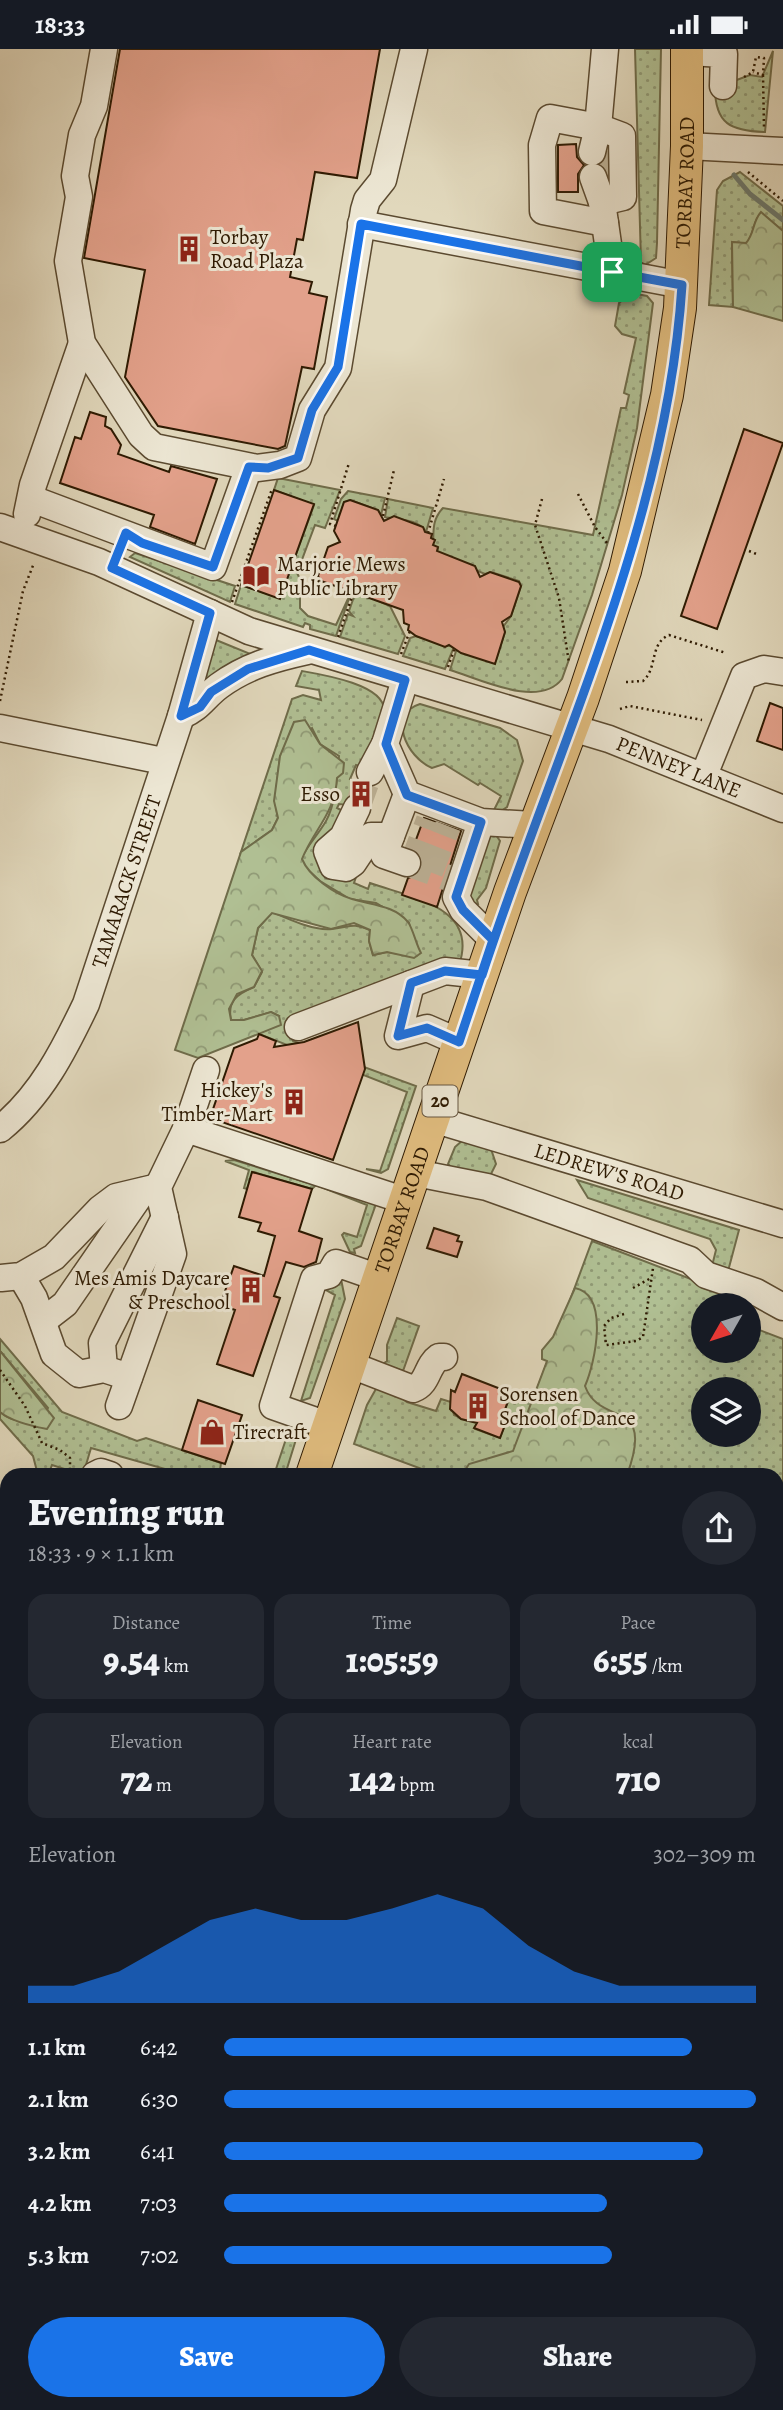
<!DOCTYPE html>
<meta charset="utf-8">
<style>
:root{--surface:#171b24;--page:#242831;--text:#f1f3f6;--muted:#9ea1a6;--accent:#1a73e8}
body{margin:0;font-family:Alegreya,serif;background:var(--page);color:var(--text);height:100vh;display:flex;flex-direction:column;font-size:26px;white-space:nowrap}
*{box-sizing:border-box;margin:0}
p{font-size:23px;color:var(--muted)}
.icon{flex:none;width:38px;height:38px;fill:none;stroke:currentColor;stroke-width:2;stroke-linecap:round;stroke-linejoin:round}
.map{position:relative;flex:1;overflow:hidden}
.side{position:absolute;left:0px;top:1419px;width:784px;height:943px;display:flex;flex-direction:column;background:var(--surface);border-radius:21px 21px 0 0;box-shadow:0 7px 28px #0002}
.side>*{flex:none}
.needle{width:46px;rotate:231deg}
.controls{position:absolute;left:691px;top:1244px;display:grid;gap:14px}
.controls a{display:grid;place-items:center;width:70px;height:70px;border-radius:50%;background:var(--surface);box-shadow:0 7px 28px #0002;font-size:35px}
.pin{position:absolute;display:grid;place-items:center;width:60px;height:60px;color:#fff;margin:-30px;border-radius:14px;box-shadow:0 4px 10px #0006}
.round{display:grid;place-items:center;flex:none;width:74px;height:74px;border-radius:37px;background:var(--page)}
.headline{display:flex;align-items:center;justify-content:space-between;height:119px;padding:0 28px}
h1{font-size:38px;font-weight:800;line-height:52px}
.metrics{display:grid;grid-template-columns:repeat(3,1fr);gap:10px;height:119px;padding:7px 28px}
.metrics div{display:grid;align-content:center;border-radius:18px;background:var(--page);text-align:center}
.metrics b{font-size:35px;font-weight:800}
.metrics small{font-size:19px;font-weight:400}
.metrics p{font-size:19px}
.chart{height:196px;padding:14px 28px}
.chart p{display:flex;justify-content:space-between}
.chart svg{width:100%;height:126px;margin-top:7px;fill:var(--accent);opacity:.7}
.action{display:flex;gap:14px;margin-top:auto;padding:14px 28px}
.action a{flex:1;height:80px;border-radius:42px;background:var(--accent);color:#fff;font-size:28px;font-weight:800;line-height:80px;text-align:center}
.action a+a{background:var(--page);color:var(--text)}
ul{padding:0 28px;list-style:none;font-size:23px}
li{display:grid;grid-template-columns:112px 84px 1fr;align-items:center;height:52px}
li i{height:18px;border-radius:9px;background:var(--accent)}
.status{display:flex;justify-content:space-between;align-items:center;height:49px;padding:0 35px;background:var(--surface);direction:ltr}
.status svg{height:19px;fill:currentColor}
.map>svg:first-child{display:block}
</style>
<div class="status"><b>18:33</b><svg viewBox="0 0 49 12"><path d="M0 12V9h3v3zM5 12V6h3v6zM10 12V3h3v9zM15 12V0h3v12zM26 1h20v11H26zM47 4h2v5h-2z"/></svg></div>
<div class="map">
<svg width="783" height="2361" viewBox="0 0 783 2361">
<defs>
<pattern id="grass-dots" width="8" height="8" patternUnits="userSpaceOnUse" patternTransform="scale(1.75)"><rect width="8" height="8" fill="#b0bf93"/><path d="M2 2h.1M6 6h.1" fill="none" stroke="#909a76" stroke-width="1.8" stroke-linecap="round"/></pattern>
<pattern id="forest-crowns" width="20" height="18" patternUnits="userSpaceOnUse" patternTransform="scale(1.75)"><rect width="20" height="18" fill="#b0bf93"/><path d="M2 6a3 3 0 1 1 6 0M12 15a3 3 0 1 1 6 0" fill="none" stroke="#909a76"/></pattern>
</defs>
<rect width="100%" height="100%" fill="#e1d8bc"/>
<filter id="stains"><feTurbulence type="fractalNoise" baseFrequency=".00286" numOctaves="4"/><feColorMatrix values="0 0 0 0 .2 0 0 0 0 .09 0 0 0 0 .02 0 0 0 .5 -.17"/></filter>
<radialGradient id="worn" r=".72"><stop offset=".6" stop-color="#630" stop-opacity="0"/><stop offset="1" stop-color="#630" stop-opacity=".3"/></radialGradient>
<path fill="url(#grass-dots)" stroke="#6f6c4a" stroke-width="2" fill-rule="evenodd" d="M635,0H661L657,194L656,209L645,216L641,213Z
M773,2L765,83C731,82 715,75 715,39L750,26L762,28Z
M740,123L783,157V182L761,164C752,173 755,185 746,195L732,193L733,258L709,256L717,141L723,132Z
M631,244L647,247L653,254L637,379L622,446L592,546L562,630C539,660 480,630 450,621L457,599L496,611L505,583L503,578L511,567L521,537L519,532L491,523L485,525L436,505L438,499L433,496C434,485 431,471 443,459L593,486L621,359H626L629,346L624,344L636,289L622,285L615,277L619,254Z
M278,429L340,441L325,479L315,476L297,524L300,530V559L308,567L336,576L352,541L336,587L310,580V576L305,574L303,578L235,555L241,536L280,549L314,456L274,441Z
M348,442L385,449L381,466L378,461L350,451L344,453L338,472L334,470L341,450Z
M388,450L433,459L426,483C418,469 397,471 385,468Z
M135,504L235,537L230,553L130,508Z
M356,542L390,557L405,587L398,605L340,588L348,565L353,567L349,562Z
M416,587L454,598L445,620L403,607L410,589Z
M216,591L253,606L205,631L204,630Z
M302,622C325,626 384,636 384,661C384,676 371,704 366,719L356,716L350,730L356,733L348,756L339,755L337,759L343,762L356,828L354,834L368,840L370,834C412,849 479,858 459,916L444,917L286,973L293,992L416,1037L388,1120L381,1124L366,1120L380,1122L407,1043L259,985L279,967L271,963L244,971H231C227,952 237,945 254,938L262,923L252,906L258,879L272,863C288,870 314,882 332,880C352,878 350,873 370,881L369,892L373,906L387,903L399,905L412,887L409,874L376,854L350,850L320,832L306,819L301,810C308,795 318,786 326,772C336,754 337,728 339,707L320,695L312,679L280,707L275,752L278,769L272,781L241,803L292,650L303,646L321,651L319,641L296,637Z
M420,655L500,679L517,691L523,712L507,758L501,762L494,761L501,747L480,734L478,736L444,715L432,719C406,708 387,665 420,655Z
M483,785L496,786L500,792L486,839L477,851L478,855L467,854Z
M463,1091L491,1100L496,1115L487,1133L454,1121L448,1115L455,1098Z
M234,1111L376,1155L361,1197L354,1200L355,1204L350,1203L342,1186L344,1184L357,1188L367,1156L316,1136L312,1140L253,1123L247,1140L244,1139L249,1121L225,1112Z
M577,1131L739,1181L727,1226L711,1221L716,1201L710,1190L588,1149Z
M592,1192L722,1242L717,1256H704V1302H749V1277L783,1290V1566L777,1563V1426H505L512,1403L462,1426H438L354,1395L367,1356L377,1338L389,1339L407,1353L436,1362L441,1350L451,1353L454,1366L468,1372L478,1370L475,1380L500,1389L508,1368L503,1366L511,1344L533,1351ZM704,1340H749V1386H704Z
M341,1230L345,1250L310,1349L301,1352L335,1246L324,1240Z
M397,1269L419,1277L403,1322L383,1315L387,1312V1296Z
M0,1290L62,1363L137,1392L146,1389L221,1414L220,1421L234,1426H186L91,1399L83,1426L52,1416L48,1426H38L33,1407L0,1370V1363C11,1373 24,1371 38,1378L48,1359L0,1302Z
M291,1375L298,1384L285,1426H274Z
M1,1801L7,1802V1989L0,1982Z
M7,2100V2338L0,2337V2111Z"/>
<path fill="url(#forest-crowns)" stroke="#6f6c4a" stroke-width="2" d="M761,163L783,182V272L733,258L732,193L746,194C755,184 752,173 761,163Z
M305,671L320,695L344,714L343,724L337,729C335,765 314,780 302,810C309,827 334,845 352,850C371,856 394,856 408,873C413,880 416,895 421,904L414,909L387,903L373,906L369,892L370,881L354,874L331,880L272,864L258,879L252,906L262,922L254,938L237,945L229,960L231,971H244L271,963L279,967L281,976L198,1009L175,1001L241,803L272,781L278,769L274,752L280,707L294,673Z
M575,1239C610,1246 595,1314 585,1337C600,1379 656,1347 627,1426H462L469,1415L513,1402L547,1312L542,1310V1301L553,1288Z
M0,1302L54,1369L47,1380C31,1377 11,1372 0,1363Z
M777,2077L783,2079V2221L777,2223Z"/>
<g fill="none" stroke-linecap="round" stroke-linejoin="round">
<path stroke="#6c796d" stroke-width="5" d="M734,126L750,145L783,171
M0,2327L7,2328"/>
</g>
<path fill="#e3a18b" stroke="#2e1a02" stroke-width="2" d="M120,0H380L357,129L315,123L303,191L297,190L290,228L312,233L309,244L327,248L314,320L302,318L285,397L278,400L158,377L125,328L145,221L84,209Z
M576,95L577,108L584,116L578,125V143H558V96Z
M90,363L106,368L105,377L111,380L121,396L118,405L169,423L171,417L217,430L195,495L150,478L154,466L60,434L75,388L81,390Z
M744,380L783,394L717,580L681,567Z
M274,441L314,455L280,550L241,536Z
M350,451L378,461L384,472L394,467L423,478L425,483L432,485L431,489L435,491L433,496L438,498L437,502L475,517L480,528L490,523L519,533L521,537L511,567L502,573L505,583L495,615L461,604L449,596L445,598L416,587L408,581L409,576L404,574L403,561L321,532L318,527L328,498L340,493L334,482L344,453Z
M770,654L783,659V701L757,692Z
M424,769L461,782L437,858L402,846L408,829L417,826L422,819L419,804L413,799Z
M358,973L365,1020L333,1111L210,1069L234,999L257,990L259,985L276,992L274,998L304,993Z
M252,1123L312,1140L299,1182L322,1190L316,1213L304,1218L286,1213L274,1247L280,1249L253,1327L217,1315L235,1261L220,1256L234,1217L264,1227L275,1187L258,1182L261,1174L239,1168Z
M434,1179L459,1187L457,1192L462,1193L457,1208L427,1199Z
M462,1325L511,1344L503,1366L508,1368L500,1389L474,1379L477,1374L461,1370L450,1360L451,1341L455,1343Z
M198,1351L242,1366L225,1415L182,1401Z"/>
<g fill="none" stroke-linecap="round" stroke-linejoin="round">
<path stroke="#bdb297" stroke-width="26" stroke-dasharray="26 13" stroke-linecap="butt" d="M605,102L606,128
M357,759L370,723
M407,814L454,831
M412,816L429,771
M430,823L448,777"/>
<g stroke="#5b4a30" stroke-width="29">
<g id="minor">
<path d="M104,0L94,57L82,86L75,127L79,148L68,212L82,294L141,386L154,398L257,419L280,416L298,409L312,361L338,319L364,161L367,151L383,131L414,0"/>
<path d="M687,3L724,5L723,37"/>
<path d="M687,97L783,102"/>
<path d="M592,103L598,78L605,0"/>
<path d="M593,128L602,153L612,223"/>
<path d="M602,153L623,148L622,87L598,78L550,69L542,96L543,162L605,174"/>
<path d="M361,175L682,236"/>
<path d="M32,450L213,518L249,418"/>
<path d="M27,465L33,436L82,294"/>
<path id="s1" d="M0,478L99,513L249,582L609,690L783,760"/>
<path d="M405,631L385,695L407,745L481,773L533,776"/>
<path d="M181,667C201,658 203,649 219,637C246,617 275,609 307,602"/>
<path d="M0,679L163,712"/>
<path d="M370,723L385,695"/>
<path d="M704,726L744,627L764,620L783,623"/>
<path d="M407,745L384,806L407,814"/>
<path d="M357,759L343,788L327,802L333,817L346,819L353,814L371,787H391"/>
<path d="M481,773L456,848L463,861L493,891"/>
<path d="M411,935L398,987L427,979L459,993"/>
<path d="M298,978L445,922L482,926"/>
<path d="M206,1021L186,1080L406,1152"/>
<path id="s2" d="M433,1070L783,1175"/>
<path id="s3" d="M0,1080C41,1047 64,1001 86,955L181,667L210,564"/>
<path d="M416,1124L487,1138L690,1211L706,1226L756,1243L783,1258"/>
<path d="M21,1227L34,1249L54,1305L79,1325L104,1320L129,1328"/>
<path d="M1,1229L21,1227L54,1208L100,1160L116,1148L158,1138"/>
<path d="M43,1272L65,1255L143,1142"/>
<path d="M351,1316L413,1340C429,1334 426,1317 439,1308H444"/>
<path d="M104,1320L102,1294L165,1168"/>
<path d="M119,1357L173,1205L158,1138L186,1080"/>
<path d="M330,1377L273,1357L314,1230L329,1226L336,1214L379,1229"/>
<path d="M95,1426L101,1423L110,1426"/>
<path d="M0,1637L7,1620"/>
<path d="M0,1748L7,1750"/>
<path d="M777,1908L783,1910"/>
</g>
</g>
<g stroke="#2e1a02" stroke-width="34">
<g id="major">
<path id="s4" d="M312,1426L510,843L583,649L625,522L667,346L680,259L687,97V0"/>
<path d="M0,2055L7,2045"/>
</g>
</g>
<g stroke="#2e1a02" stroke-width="39">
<path id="highway" d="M777,2332L783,2331
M0,2355L81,2361
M481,2361L548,2356"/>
</g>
<path stroke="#2e1a02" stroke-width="2.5" stroke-dasharray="2 3.5" stroke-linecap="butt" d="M763,26L764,78
M744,28L753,23L756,8L764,9L763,26L753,23
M748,123L783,152
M578,445L595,478L607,494
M542,450L535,476L559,549L569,614
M383,467L394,421
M336,477L330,475L349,414
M428,484L444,430
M749,502L759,506
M232,553L272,440
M338,588L354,542
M401,605L410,582
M448,618L455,598
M626,633L643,632C658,619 649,595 669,586L726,604
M0,652L23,542L34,514
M620,660L630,657L702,671
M633,1239L651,1229
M624,1265L611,1269L604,1277L606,1296L636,1292L643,1288L653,1219
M0,1321L25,1357L42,1394L60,1401L70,1409V1426"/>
<use href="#minor" stroke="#ece6d3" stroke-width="26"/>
<use href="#major" stroke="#e0bc7e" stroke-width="32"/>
<use href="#highway" stroke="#e0bc7e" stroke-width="37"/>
</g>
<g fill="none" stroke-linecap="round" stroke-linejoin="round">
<g stroke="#fff" stroke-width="14">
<path id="route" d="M612,223L361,175L338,318L312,361L298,409L268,419L249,418L213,518L142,494L126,484L112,519L210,564L181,667L200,658L211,643L248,620L309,601L405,631L386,695L407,746L481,773L456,848L463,861L493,891L459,993L427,979L398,987L411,934L445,922L482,926C555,702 667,475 682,236L612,223"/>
</g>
<use href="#route" stroke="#1a73e8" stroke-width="9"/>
</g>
<defs>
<g id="building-bare" transform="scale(2.1)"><path d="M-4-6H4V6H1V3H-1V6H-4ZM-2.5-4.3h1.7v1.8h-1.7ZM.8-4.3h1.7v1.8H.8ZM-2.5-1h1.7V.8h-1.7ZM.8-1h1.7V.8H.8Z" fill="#8f2418" stroke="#ece6d3" stroke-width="2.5" paint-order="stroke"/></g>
<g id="library-bare" transform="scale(2.1)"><path d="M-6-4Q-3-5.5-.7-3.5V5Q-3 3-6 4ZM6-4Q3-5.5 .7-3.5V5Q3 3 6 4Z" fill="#8f2418" stroke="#ece6d3" stroke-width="2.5" paint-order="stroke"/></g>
<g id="shop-bare" transform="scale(2.1)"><path d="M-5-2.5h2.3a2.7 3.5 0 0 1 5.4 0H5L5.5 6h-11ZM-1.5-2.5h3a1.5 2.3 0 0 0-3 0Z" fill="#8f2418" stroke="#ece6d3" stroke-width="2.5" paint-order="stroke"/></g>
</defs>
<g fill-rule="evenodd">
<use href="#building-bare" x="189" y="200"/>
<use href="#library-bare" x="256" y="527"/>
<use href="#building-bare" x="361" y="745"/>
<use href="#building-bare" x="294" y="1053"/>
<use href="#building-bare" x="251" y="1241"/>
<use href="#building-bare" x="478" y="1357"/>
<use href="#shop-bare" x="212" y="1383"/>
</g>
<g text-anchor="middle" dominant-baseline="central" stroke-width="6" stroke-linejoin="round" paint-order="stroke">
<rect fill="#ece6d3" stroke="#675741" stroke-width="2" x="422.5" y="1036.5" width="35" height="31" rx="5"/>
<g font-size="19" font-weight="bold" fill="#2e1a02">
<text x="440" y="1052">20</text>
</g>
<g font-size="21" fill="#2e1a02" stroke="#ece6d3">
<text stroke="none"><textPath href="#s4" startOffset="1351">TORBAY ROAD</textPath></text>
<text stroke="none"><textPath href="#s1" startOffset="721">PENNEY LANE</textPath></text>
<text stroke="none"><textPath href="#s3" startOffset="282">TAMARACK STREET</textPath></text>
<text stroke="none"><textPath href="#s2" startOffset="184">LEDREW'S ROAD</textPath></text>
<text stroke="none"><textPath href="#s4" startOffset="280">TORBAY ROAD</textPath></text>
</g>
<g font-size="21" fill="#2e1a02" stroke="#ece6d3" text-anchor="start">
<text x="210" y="188">Torbay<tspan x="210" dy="24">Road Plaza</tspan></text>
<text x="277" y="515">Marjorie Mews<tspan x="277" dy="24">Public Library</tspan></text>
<text x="340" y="745" text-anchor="end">Esso</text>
<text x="273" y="1041" text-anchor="end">Hickey's<tspan x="273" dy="24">Timber-Mart</tspan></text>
<text x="230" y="1229" text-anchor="end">Mes Amis Daycare<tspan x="230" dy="24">&amp; Preschool</tspan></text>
<text x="499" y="1345">Sorensen<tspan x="499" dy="24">School of Dance</tspan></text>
<text x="233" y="1383">Tirecraft</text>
</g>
</g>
<rect width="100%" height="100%" filter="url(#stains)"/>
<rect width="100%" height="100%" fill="url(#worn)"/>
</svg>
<div class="controls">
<a><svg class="needle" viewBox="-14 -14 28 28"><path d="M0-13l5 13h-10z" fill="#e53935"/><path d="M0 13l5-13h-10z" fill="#9ea1a6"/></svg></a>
<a><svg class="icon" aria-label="layers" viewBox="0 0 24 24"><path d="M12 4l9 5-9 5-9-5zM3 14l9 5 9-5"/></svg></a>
</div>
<div class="pin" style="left:612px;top:223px;background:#1e9e55"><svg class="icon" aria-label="arrive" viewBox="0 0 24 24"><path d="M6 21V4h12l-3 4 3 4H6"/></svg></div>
<section class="side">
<div class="headline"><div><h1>Evening run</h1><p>18:33 · 9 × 1.1 km</p></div><a class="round"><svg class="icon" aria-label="share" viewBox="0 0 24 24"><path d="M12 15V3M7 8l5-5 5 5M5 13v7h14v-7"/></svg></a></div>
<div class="metrics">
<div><p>Distance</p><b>9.54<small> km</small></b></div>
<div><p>Time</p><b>1:05:59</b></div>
<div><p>Pace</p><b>6:55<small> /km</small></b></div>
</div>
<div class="metrics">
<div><p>Elevation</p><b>72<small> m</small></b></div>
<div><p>Heart rate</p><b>142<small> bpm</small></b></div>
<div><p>kcal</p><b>710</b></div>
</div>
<div class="chart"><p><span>Elevation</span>302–309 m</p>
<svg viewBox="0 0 160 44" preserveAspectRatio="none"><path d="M0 44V38L10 38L20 33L30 24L40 15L50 11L60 15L70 15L80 11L90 6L100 11L110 24L120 33L130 38L140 38L150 38L160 38V44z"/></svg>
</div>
<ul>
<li><b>1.1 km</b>6:42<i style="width:88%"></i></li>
<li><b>2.1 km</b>6:30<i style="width:100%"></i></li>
<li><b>3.2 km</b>6:41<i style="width:90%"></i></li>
<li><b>4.2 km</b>7:03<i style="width:72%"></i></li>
<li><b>5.3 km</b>7:02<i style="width:73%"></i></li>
</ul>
<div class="action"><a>Save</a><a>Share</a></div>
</section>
</div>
